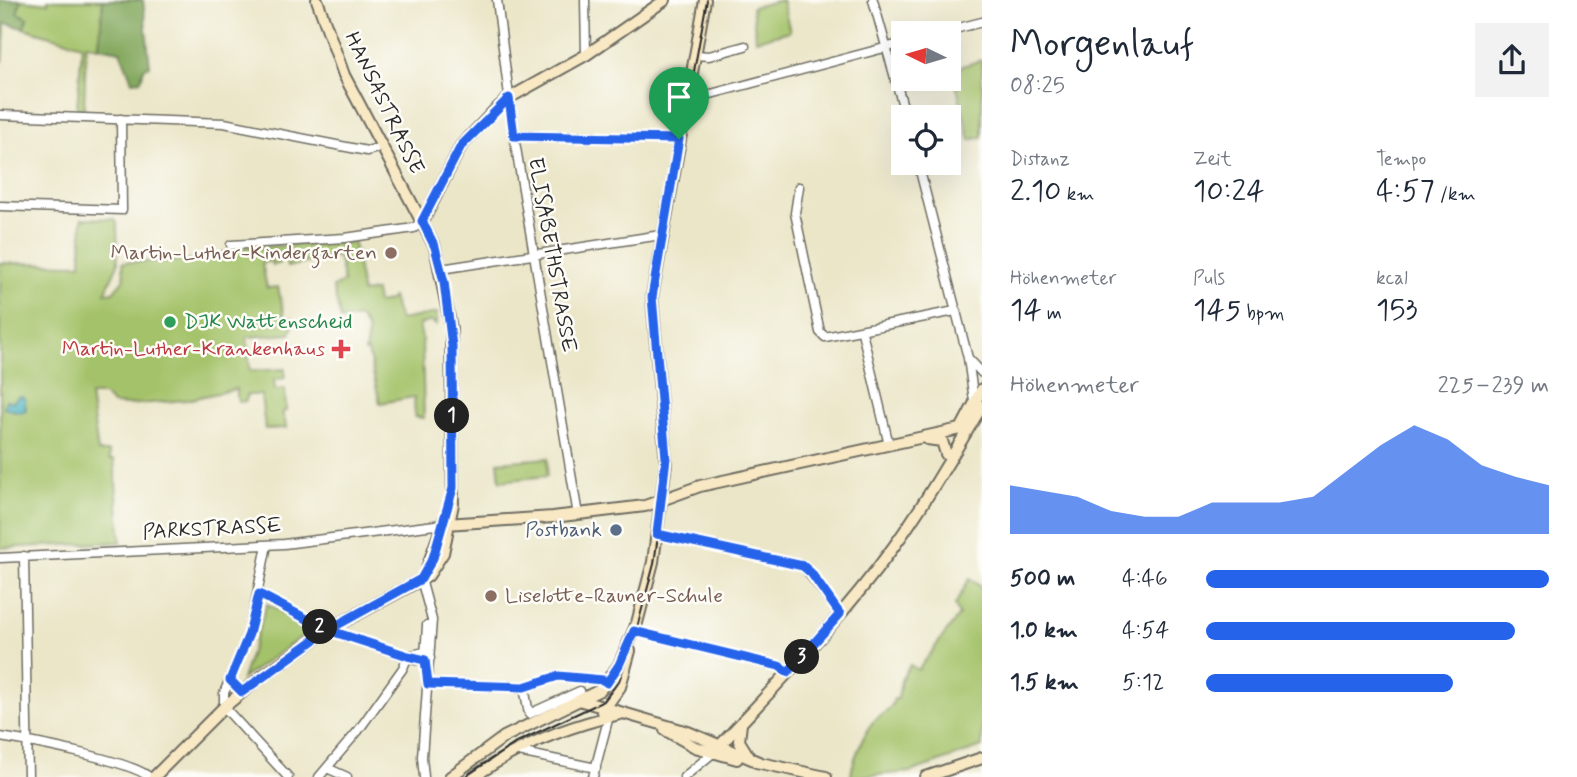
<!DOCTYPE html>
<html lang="de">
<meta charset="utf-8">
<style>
:root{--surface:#fff;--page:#f2f2f3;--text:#1f2937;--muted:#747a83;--accent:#2563eb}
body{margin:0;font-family:Mynerve,sans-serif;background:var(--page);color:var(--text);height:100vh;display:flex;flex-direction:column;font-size:26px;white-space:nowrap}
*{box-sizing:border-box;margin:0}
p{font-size:23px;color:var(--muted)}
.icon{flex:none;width:38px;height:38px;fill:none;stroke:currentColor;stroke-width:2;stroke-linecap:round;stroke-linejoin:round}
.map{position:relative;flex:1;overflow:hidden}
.details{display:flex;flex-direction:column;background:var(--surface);width:595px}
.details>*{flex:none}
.needle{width:46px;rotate:275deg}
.buttons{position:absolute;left:891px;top:21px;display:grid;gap:14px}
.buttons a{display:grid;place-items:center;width:70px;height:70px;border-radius:0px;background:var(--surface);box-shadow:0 7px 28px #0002;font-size:35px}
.pin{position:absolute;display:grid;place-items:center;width:60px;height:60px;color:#fff;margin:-72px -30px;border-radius:50% 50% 50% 0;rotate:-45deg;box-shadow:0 0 7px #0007}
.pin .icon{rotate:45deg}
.km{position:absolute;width:35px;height:35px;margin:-18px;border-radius:50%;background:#222;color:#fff;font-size:19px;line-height:35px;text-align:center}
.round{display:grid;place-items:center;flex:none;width:74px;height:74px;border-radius:0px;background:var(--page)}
.head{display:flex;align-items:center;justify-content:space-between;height:119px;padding:0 28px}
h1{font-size:38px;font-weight:600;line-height:52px}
.stats{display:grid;grid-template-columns:repeat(3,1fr);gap:10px;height:119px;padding:7px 28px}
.stats div{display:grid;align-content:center}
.stats b{font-size:30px;font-weight:600}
.stats small{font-size:19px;font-weight:400}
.stats p{font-size:19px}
.chart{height:196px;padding:14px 28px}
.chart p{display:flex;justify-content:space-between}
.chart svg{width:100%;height:126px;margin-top:7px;fill:var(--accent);opacity:.7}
ul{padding:0 28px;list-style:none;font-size:23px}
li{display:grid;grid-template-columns:112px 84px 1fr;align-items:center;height:52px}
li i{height:18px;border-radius:9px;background:var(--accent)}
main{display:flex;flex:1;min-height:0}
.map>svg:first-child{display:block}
</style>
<main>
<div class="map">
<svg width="982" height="777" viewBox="0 0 982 777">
<rect width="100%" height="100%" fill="#fdfcf7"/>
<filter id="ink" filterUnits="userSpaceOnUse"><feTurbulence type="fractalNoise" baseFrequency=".0143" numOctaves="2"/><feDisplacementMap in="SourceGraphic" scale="14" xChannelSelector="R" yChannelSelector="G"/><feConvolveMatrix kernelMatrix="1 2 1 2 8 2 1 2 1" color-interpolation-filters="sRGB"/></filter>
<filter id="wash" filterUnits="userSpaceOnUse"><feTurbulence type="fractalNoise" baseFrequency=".00686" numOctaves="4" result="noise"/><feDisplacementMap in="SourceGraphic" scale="28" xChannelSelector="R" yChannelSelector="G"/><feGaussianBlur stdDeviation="1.57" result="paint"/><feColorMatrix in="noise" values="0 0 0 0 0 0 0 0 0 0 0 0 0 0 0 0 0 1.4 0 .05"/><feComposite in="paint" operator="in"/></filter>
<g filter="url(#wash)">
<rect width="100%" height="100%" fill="#ebe6c8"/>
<path fill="#a4c269" stroke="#68764a" stroke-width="2" d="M21,0L48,3V0H103L99,47L86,44L84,110L77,108L82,45L23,28L27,18L17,13Z
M782,0L790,31L756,40L752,7Z
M982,60V137L970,140L952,69Z
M82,218L115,219L117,223L118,264L105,293L113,292L124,279L123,262L184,261L247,247L354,243L362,293L375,291L377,303L389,301L392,297L400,320L437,313L436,325L431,321L419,325L422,339L424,418L415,417L414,397L380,403L368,351L365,352C367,335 372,333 359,317L341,320L333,287L344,282L338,256L287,267L285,253L277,254L279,264L272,265L271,261L262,263L267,288L278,287L285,319L291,318L293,325L290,334L247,337L250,371L285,369V378L274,380L275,390L285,389L286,411L282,412L287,428L265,429L261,395H247L246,401L238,402L236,389L186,400L127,405L113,404L103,395H90L98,452H109L110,460H114L121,542L0,548V263L81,264Z
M548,458L547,476L500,481L498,462Z
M970,578L982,588V747L910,772L851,777C851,764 865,731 873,722C881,713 891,713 894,699H898L901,680L910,665L918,670L959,615L955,605Z
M267,604L309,626L311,630L242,679Z"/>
<path fill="#83a85d" stroke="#576a44" stroke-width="2" d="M0,0H21L17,13L28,18L23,28L5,23L3,61H0Z
M103,0H143L150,66L144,68L141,80L132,81L120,51L99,47Z"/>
<path fill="#40afbc" stroke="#366d74" stroke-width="2" d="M19,396L25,398L26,410L20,412L4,408L6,400L13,402Z"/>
</g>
<g filter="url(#ink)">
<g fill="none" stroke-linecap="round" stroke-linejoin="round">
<g stroke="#6e6c62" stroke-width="11">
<path id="street" d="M497,0L514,136L578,515
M585,0L586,55
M873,0L906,117
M939,33L982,22
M696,55L709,56L745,46
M689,92L711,94L903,43
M0,115L224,123L367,151L381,147
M514,136L679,139
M918,163L968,358L974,401
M799,187L795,213L820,332L825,337L955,311
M0,206L122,210L121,119
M231,245L345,238L414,228L423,221
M441,269L661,235
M862,332L889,445
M968,358L982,373
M657,534L803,566L840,614
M267,545L249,634L224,693V707L288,777
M24,556L28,777
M0,558L284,544L443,524
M421,579L432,620L422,757L424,777
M259,594L317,626L416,660L430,658L424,652L408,656
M634,631L779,666L788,672
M425,657L427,625
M428,684L524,687L558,676L603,680L607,683
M524,687L529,714L580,691
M0,737C27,741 132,761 149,777
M519,752L596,768
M327,768L347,777
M319,777L358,731L403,668L408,656
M593,777L609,716
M684,777L713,753"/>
</g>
<g stroke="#6e6c62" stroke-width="14">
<path id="secondary" d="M423,221L461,146L493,112L509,98L586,55L665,0
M961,429L982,389
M927,439L942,441L946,454
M446,524L553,517L645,506L700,486L969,427
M427,568L444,520
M582,701L688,732L761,763
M602,712L620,687L630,651
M741,724L739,741L749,757
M665,730L695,747L737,759
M713,753C774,687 838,623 892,549C925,504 953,454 982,406
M756,762L826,777
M154,777L224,707L261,677L328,630L428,576L443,553L453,504L451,328L435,247L344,75L317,0
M450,777L504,737L600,690L619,665L637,623L653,562L666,463L652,297L705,0
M474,777C516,746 569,726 620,714
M926,777L982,758"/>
</g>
<use href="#street" stroke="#fff" stroke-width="8"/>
<use href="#secondary" stroke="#f8e8c3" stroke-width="10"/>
<path stroke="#2b2b2b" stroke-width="2" d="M465,777L517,742L604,701L619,681L634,639L654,564L668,464L653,296L707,0"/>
</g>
</g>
<g fill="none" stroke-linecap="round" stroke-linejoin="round" filter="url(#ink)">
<g stroke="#fff" stroke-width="14">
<path id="route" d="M679,139L514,136L509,98L461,146L422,221L435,247L444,282L452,346L453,488L433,558L421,579L328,630L242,692L230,680L249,634L259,594L328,630L408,656L425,660L428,684L524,687L558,676L603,680L607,683L619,665L634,631L779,666L788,672L840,614L811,573L803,566L657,534L666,458L652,297L679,139"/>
</g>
<use href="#route" stroke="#2563eb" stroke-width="9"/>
</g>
<g fill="#8d6e63" stroke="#fdfcf7" stroke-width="2.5">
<circle cx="391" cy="253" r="7"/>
<circle cx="491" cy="596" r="7"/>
</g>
<circle fill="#2e9e5b" stroke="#fdfcf7" stroke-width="2.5" cx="170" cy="322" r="7"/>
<path fill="#e0444e" stroke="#fdfcf7" stroke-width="2.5" d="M337.5 338.5h7v7h7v7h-7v7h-7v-7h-7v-7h7z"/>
<circle fill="#5c6f8a" stroke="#fdfcf7" stroke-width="2.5" cx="616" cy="530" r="7"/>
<g text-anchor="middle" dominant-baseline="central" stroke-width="5" stroke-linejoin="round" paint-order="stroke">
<g font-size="21" fill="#2b2b2b" stroke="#fdfcf7">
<text transform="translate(384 103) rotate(64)">HANSASTRASSE</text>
<text transform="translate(552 255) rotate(80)">ELISABETHSTRASSE</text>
<text transform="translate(212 529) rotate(-3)">PARKSTRASSE</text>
</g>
<g font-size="21" fill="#785e54" stroke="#fdfcf7" text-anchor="end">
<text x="377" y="253">Martin-Luther-Kindergarten</text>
<text x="505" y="596" text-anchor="start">Liselotte-Rauner-Schule</text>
</g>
<g font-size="21" fill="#27864d" stroke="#fdfcf7" text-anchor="start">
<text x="184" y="322">DJK Wattenscheid</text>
</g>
<g font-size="21" fill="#be3a42" stroke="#fdfcf7" text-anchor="end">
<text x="325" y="349">Martin-Luther-Krankenhaus</text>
</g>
<g font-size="21" fill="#4e5e75" stroke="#fdfcf7" text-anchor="end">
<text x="602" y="530">Postbank</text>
</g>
</g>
</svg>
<div class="buttons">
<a><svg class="needle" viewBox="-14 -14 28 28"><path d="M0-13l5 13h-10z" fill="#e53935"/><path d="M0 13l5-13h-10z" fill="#747a83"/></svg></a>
<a><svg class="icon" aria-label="locate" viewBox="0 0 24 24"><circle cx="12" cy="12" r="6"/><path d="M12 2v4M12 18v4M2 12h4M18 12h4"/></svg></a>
</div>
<div class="pin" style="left:679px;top:139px;background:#1e9e55"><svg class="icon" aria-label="arrive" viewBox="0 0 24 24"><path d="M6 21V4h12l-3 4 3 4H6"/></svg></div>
<b class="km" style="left:452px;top:416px">1</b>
<b class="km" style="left:320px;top:627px">2</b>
<b class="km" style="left:802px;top:657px">3</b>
</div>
<section class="details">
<div class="head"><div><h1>Morgenlauf</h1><p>08:25</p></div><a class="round"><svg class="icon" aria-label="share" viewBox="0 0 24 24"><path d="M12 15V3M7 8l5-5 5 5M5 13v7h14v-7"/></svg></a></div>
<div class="stats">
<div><p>Distanz</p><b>2.10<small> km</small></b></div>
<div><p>Zeit</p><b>10:24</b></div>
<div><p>Tempo</p><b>4:57<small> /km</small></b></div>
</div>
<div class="stats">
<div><p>Höhenmeter</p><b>14<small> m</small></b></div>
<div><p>Puls</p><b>145<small> bpm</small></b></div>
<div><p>kcal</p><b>153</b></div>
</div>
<div class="chart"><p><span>Höhenmeter</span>225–239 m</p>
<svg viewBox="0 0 160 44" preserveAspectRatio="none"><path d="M0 44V27L10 29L20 31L30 36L40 38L50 38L60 33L70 33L80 33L90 31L100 22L110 13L120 6L130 11L140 20L150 24L160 27V44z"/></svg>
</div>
<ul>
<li><b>500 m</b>4:46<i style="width:100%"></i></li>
<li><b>1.0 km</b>4:54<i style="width:90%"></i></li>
<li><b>1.5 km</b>5:12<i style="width:72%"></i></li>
</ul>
</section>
</main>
